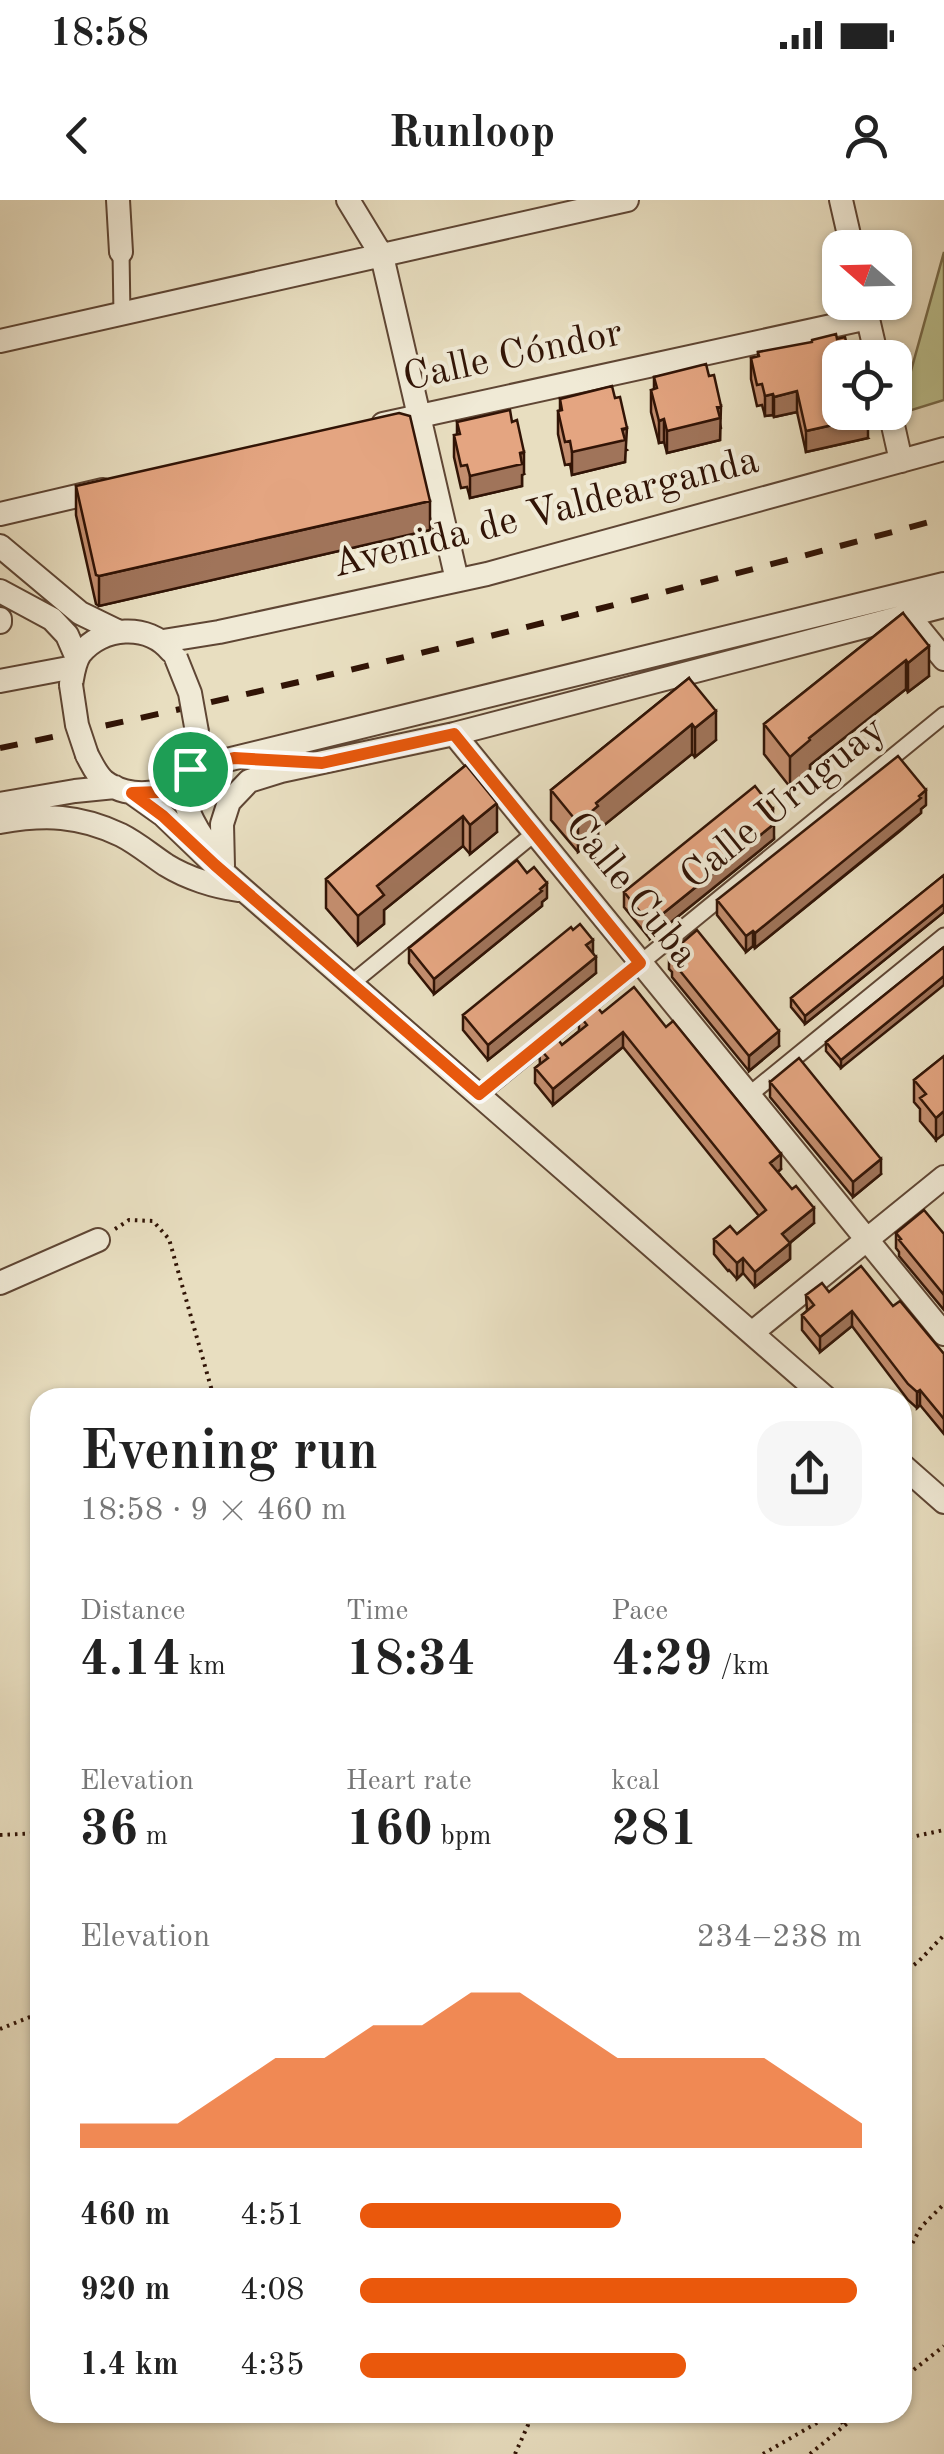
<!DOCTYPE html>
<meta charset="utf-8">
<style>
:root{--surface:#fff;--page:#f6f6f6;--text:#222;--muted:#767676;--accent:#ea580c}
body{margin:0;font-family:"Old Standard TT",serif;background:var(--page);color:var(--text);height:100vh;display:flex;flex-direction:column;font-size:38px;white-space:nowrap}
*{box-sizing:border-box;margin:0}
p{font-size:32px;color:var(--muted)}
.icon{flex:none;width:55px;height:55px;fill:none;stroke:currentColor;stroke-width:2;stroke-linecap:round;stroke-linejoin:round}
.map{position:relative;flex:1;overflow:hidden}
.drawer{position:absolute;left:30px;top:1188px;width:882px;height:1035px;display:flex;flex-direction:column;background:var(--surface);border-radius:30px;box-shadow:0 2px 8px #0004}
.drawer>*{flex:none}
.needle{width:65px;rotate:290deg}
.fabs{position:absolute;left:822px;top:30px;display:grid;gap:20px}
.fabs a{display:grid;place-items:center;width:90px;height:90px;border-radius:20px;background:var(--surface);box-shadow:0 2px 8px #0004;font-size:50px}
.pin{position:absolute;display:grid;place-items:center;width:85px;height:85px;color:#fff;margin:-42px;border:5px solid #fff;border-radius:50%;box-shadow:0 2px 10px #0007}
.round{display:grid;place-items:center;flex:none;width:105px;height:105px;border-radius:30px;background:var(--page)}
.overview{display:flex;align-items:center;justify-content:space-between;height:170px;padding:0 50px}
h1{font-size:55px;font-weight:800;line-height:75px}
.stats{display:grid;grid-template-columns:repeat(3,1fr);gap:15px;height:170px;padding:10px 50px}
.stats div{display:grid;align-content:center}
.stats b{font-size:50px;font-weight:800}
.stats small{font-size:28px;font-weight:400}
.stats p{font-size:28px}
.chart{height:280px;padding:20px 50px}
.chart p{display:flex;justify-content:space-between}
.chart svg{width:100%;height:180px;margin-top:10px;fill:var(--accent);opacity:.7}
ul{padding:0 50px;list-style:none;font-size:32px}
li{display:grid;grid-template-columns:160px 120px 1fr;align-items:center;height:75px}
li i{height:25px;border-radius:12px;background:var(--accent)}
.status{display:flex;justify-content:space-between;align-items:center;height:70px;padding:0 50px;background:var(--surface);direction:ltr}
.status svg{height:28px;fill:currentColor}
header{display:flex;justify-content:space-between;align-items:center;height:130px;padding:0 50px;background:var(--surface);font-size:45px;font-weight:800}
.map>svg:first-child{display:block}
</style>
<div class="status"><b>18:58</b><svg viewBox="0 0 49 12"><path d="M0 12V9h3v3zM5 12V6h3v6zM10 12V3h3v9zM15 12V0h3v12zM26 1h20v11H26zM47 4h2v5h-2z"/></svg></div>
<header><svg class="icon" aria-label="back" viewBox="0 0 24 24"><path d="M15 5l-7 7 7 7"/></svg>Runloop<svg class="icon" aria-label="person" viewBox="0 0 24 24"><circle cx="12" cy="8" r="4"/><path d="M4 21q1-7 8-7t8 7"/></svg></header>
<div class="map">
<svg width="944" height="2254" viewBox="0 0 944 2254">
<rect width="100%" height="100%" fill="#e8dec0"/>
<filter id="stains"><feTurbulence type="fractalNoise" baseFrequency=".002" numOctaves="4"/><feColorMatrix values="0 0 0 0 .2 0 0 0 0 .09 0 0 0 0 .02 0 0 0 .5 -.17"/></filter>
<radialGradient id="worn" r=".72"><stop offset=".6" stop-color="#630" stop-opacity="0"/><stop offset="1" stop-color="#630" stop-opacity=".3"/></radialGradient>
<path fill="#bbc08e" stroke="#766a4a" stroke-width="2.5" d="M944,52V200L899,214Z"/>
<g fill="none" stroke-linecap="round" stroke-linejoin="round">
<g stroke="#5f4634" stroke-width="19">
<path id="pedestrian" d="M121,52L122,115
M352,783L535,633
M479,895L944,515
M749,895L944,736"/>
</g>
<g stroke="#5f4634" stroke-width="26">
<path id="minor" d="M118,0L121,52
M348,0L382,56L457,380
M841,0L852,48
M865,106L877,158
M0,141L627,0
M890,212L901,261
M383,224L868,118
M0,314L103,290
M0,346L80,413L117,431
M0,391L52,419L67,435L77,458
M908,415L944,459
M0,419V422
M163,441L219,432L487,374L944,249
M0,481L74,467
M71,485C73,474 74,463 80,454C102,426 148,423 171,451
M454,534L944,1134
M87,555C92,564 96,574 104,581C128,600 173,597 189,570C196,559 196,544 197,532
M190,569L944,384
M180,580C183,604 194,626 208,645
M132,593L163,615L215,665L826,1198
M0,604L75,591L115,587
M0,622C45,614 79,615 121,635C137,643 151,655 166,665C187,678 215,687 239,690
M223,666L222,624L229,602L249,581L281,571L454,534L944,406
M0,1083L98,1040
M753,1132L944,977
M902,1265L944,1302"/>
</g>
<path stroke="#311406" stroke-width="4" stroke-dasharray="2.5 5" stroke-linecap="butt" d="M115,1029L129,1020L153,1021L169,1039L214,1198
M0,1635L40,1633
M902,1639L944,1630
M902,1774L919,1761L944,1735
M0,1829L40,1813
M902,2063L921,2027L944,2004
M902,2179L944,2146
M515,2254L528,2225L530,2212
M763,2254L827,2217L841,2220L844,2226
M810,2254L861,2212"/>
<use href="#pedestrian" stroke="#f0ead6" stroke-width="15"/>
<use href="#minor" stroke="#f0ead6" stroke-width="22"/>
<path stroke="#311406" stroke-width="6" stroke-dasharray="18 18" stroke-linecap="butt" d="M0,548C317,482 631,403 944,318"/>
<g stroke="#5f4634" stroke-width="26" stroke-linecap="butt">
<path id="minor-bridge" d="M176,458L190,493L197,532
M71,485L77,525L87,555"/>
</g>
<use href="#minor-bridge" stroke="#f0ead6" stroke-width="22"/>
</g>
<path fill="#c48e6f" stroke="#311406" stroke-width="2.5" d="M758,152L840,158V212L868,238L806,252L797,212L774,217L773,215L765,216L762,205L757,206L751,179V158L758,157Z
M709,176L721,228L720,229V240L667,253L664,242L659,243L651,212V190L654,189V177Z
M560,199L627,250L625,251V262L572,275L570,264L565,265L558,234V211H560Z
M457,222L524,274L522,275V286L470,298L467,287L461,288L454,257V235L457,234Z
M76,286L430,330L99,406L96,404L76,315Z
M903,413L929,476L908,492L906,489L810,565V569L790,587L764,554V524Z
M689,478L716,540L695,557L692,554L598,630V636L578,652L551,620V590Z
M466,565L497,632L470,654L463,646L384,710V724L358,745L326,708V679Z
M926,605L921,609V613L900,631L755,748L753,746L746,752L717,715V700Z
M773,623L774,639L650,739L624,707V692Z
M944,675V712L805,824L791,807V798Z
M547,698L542,702V706L434,794L409,763V748Z
M944,747L841,868L826,851V842Z
M593,754L596,773L488,860L463,830V815Z
M669,754L779,846L749,871L672,777V772L669,769Z
M602,813L781,969L778,972L814,1023L790,1043V1059L755,1087L743,1073L737,1079L729,1070L728,1071L714,1054V1039L737,1034L759,1016L623,847L553,905L535,883V868L540,864L539,848L562,845L579,831V815Z
M944,856L936,940L920,921V909L914,902V880Z
M770,882L881,974L853,997L770,897Z
M896,1033L944,1034V1110L899,1056V1052L896,1048Z
M829,1092L893,1106L944,1154V1234L920,1205L917,1208L908,1200L852,1126L820,1152L802,1130V1115L807,1111L806,1095Z"/>
<path fill="#a0745a" stroke="#311406" stroke-width="2.5" d="M797,191V212L774,217V197Z
M773,194V215L765,216V196Z
M721,206L720,240L667,253V231Z
M868,217V238L806,252V231Z
M664,219V242L659,243V221Z
M627,228L625,262L572,275V252Z
M524,252V274L522,275V286L470,298V276Z
M430,301V330L99,406V376Z
M929,446V476L908,492V463Z
M906,460V489L810,565V569L790,587V557L809,538Z
M716,511V540L695,557V528Z
M692,524V554L598,630V636L578,652V623L596,603Z
M926,590V605L921,609V613L755,748V733Z
M497,603V632L470,654V625Z
M773,609V624L767,615Z
M463,616V646L384,710V724L358,745V716L377,686Z
M774,624V639L650,739V724Z
M547,683V698L542,702V706L434,794V779Z
M944,704V712L805,824V816Z
M753,731V746L746,752V736Z
M593,740V755L586,745Z
M596,757V773L488,860V845Z
M944,776V785L841,868V860Z
M779,831V846L749,871V856Z
M623,832V847L553,905V889Z
M944,911V934L936,940V918Z
M781,954V969L770,978V963Z
M881,959V974L853,997V982Z
M814,1008V1023L782,1049V1034Z
M790,1043V1059L755,1087V1072Z
M743,1058V1073L737,1079V1063Z
M852,1111V1126L820,1152V1137Z
M920,1190V1205L917,1208V1192Z"/>
<path fill="#e4a581" stroke="#311406" stroke-width="2.5" d="M836,134L837,139L845,137L850,158H840V212H867L868,217L806,231L797,191L774,197L773,194L765,196L762,184L757,185L751,158L759,156L758,152L812,142V140Z
M706,164L709,176L714,175L721,206L717,207L720,218L667,231L664,219L659,221L651,190L657,188L654,177Z
M612,186L615,198L620,197L627,228L622,229L625,240L572,252L570,241L565,242L558,211L562,210L560,199Z
M510,210L512,222L517,220L524,252L520,253L522,264L470,276L467,265L461,266L454,235L460,234L457,222Z
M399,213L410,216L430,301L99,376L96,375L76,286Z
M903,413L929,446L908,463L906,460L809,538L810,540L790,557L764,524Z
M689,478L716,511L695,528L692,524L596,603L598,606L578,623L551,590Z
M898,556L926,590L919,596L921,598L755,733L753,731L746,736L717,700Z
M466,565L497,603L470,625L463,616L377,686L384,695L358,716L326,679Z
M755,586L773,609L767,615L774,624L650,724L624,692Z
M517,660L527,673L534,667L547,683L540,689L542,691L434,779L409,748Z
M944,675V704L805,816L791,798Z
M580,724L593,740L586,745L596,757L488,845L463,815L571,727L573,730Z
M697,730L779,831L749,856L672,761L674,760L669,754Z
M944,747V776L841,860L826,842Z
M634,787L666,827L673,821L781,954L770,963L792,989L796,986L814,1008L782,1034L790,1043L755,1072L743,1058L737,1063L714,1039L730,1026L737,1034L766,1010L623,832L553,889L535,868L548,858L539,848L555,835L562,845L587,825L579,815L594,803L602,813Z
M944,856V911L936,918L920,898L926,894L914,880Z
M799,858L881,959L853,982L770,882Z
M924,1010L944,1034V1095L899,1040L901,1039L896,1033Z
M861,1066L893,1106L900,1101L944,1154V1219L920,1190L917,1192L908,1184L852,1111L820,1137L802,1115L814,1105L806,1095L822,1083L829,1092Z"/>
<g fill="none" stroke-linecap="round" stroke-linejoin="round">
<g stroke="#fff" stroke-width="20">
<path id="route" d="M454,534L640,763L479,894L215,665L163,616L132,593L159,592L180,580L190,569L234,558L322,563Z"/>
</g>
<use href="#route" stroke="#ea580c" stroke-width="12"/>
</g>
<g text-anchor="middle" dominant-baseline="central" stroke-width="8" stroke-linejoin="round" paint-order="stroke">
<g font-size="40" fill="#311406" stroke="#f0ead6">
<text transform="translate(513 157) rotate(-12)">Calle Cóndor</text>
<text transform="translate(546 314) rotate(-14)">Avenida de Valdearganda</text>
<text transform="translate(784 604) rotate(-39)">Calle Uruguay</text>
<text transform="translate(630 691) rotate(51)">Calle Cuba</text>
</g>
</g>
<rect width="100%" height="100%" filter="url(#stains)"/>
<rect width="100%" height="100%" fill="url(#worn)"/>
</svg>
<div class="fabs">
<a><svg class="needle" viewBox="-14 -14 28 28"><path d="M0-13l5 13h-10z" fill="#e53935"/><path d="M0 13l5-13h-10z" fill="#767676"/></svg></a>
<a><svg class="icon" aria-label="locate" viewBox="0 0 24 24"><circle cx="12" cy="12" r="6"/><path d="M12 2v4M12 18v4M2 12h4M18 12h4"/></svg></a>
</div>
<div class="pin" style="left:190px;top:569px;background:#1e9e55"><svg class="icon" aria-label="arrive" viewBox="0 0 24 24"><path d="M6 21V4h12l-3 4 3 4H6"/></svg></div>
<section class="drawer">
<div class="overview"><div><h1>Evening run</h1><p>18:58 · 9 × 460 m</p></div><a class="round"><svg class="icon" aria-label="share" viewBox="0 0 24 24"><path d="M12 15V3M7 8l5-5 5 5M5 13v7h14v-7"/></svg></a></div>
<div class="stats">
<div><p>Distance</p><b>4.14<small> km</small></b></div>
<div><p>Time</p><b>18:34</b></div>
<div><p>Pace</p><b>4:29<small> /km</small></b></div>
</div>
<div class="stats">
<div><p>Elevation</p><b>36<small> m</small></b></div>
<div><p>Heart rate</p><b>160<small> bpm</small></b></div>
<div><p>kcal</p><b>281</b></div>
</div>
<div class="chart"><p><span>Elevation</span>234–238 m</p>
<svg viewBox="0 0 160 44" preserveAspectRatio="none"><path d="M0 44V38L10 38L20 38L30 30L40 22L50 22L60 14L70 14L80 6L90 6L100 14L110 22L120 22L130 22L140 22L150 30L160 38V44z"/></svg>
</div>
<ul>
<li><b>460 m</b>4:51<i style="width:52%"></i></li>
<li><b>920 m</b>4:08<i style="width:99%"></i></li>
<li><b>1.4 km</b>4:35<i style="width:65%"></i></li>
</ul>
</section>
</div>
